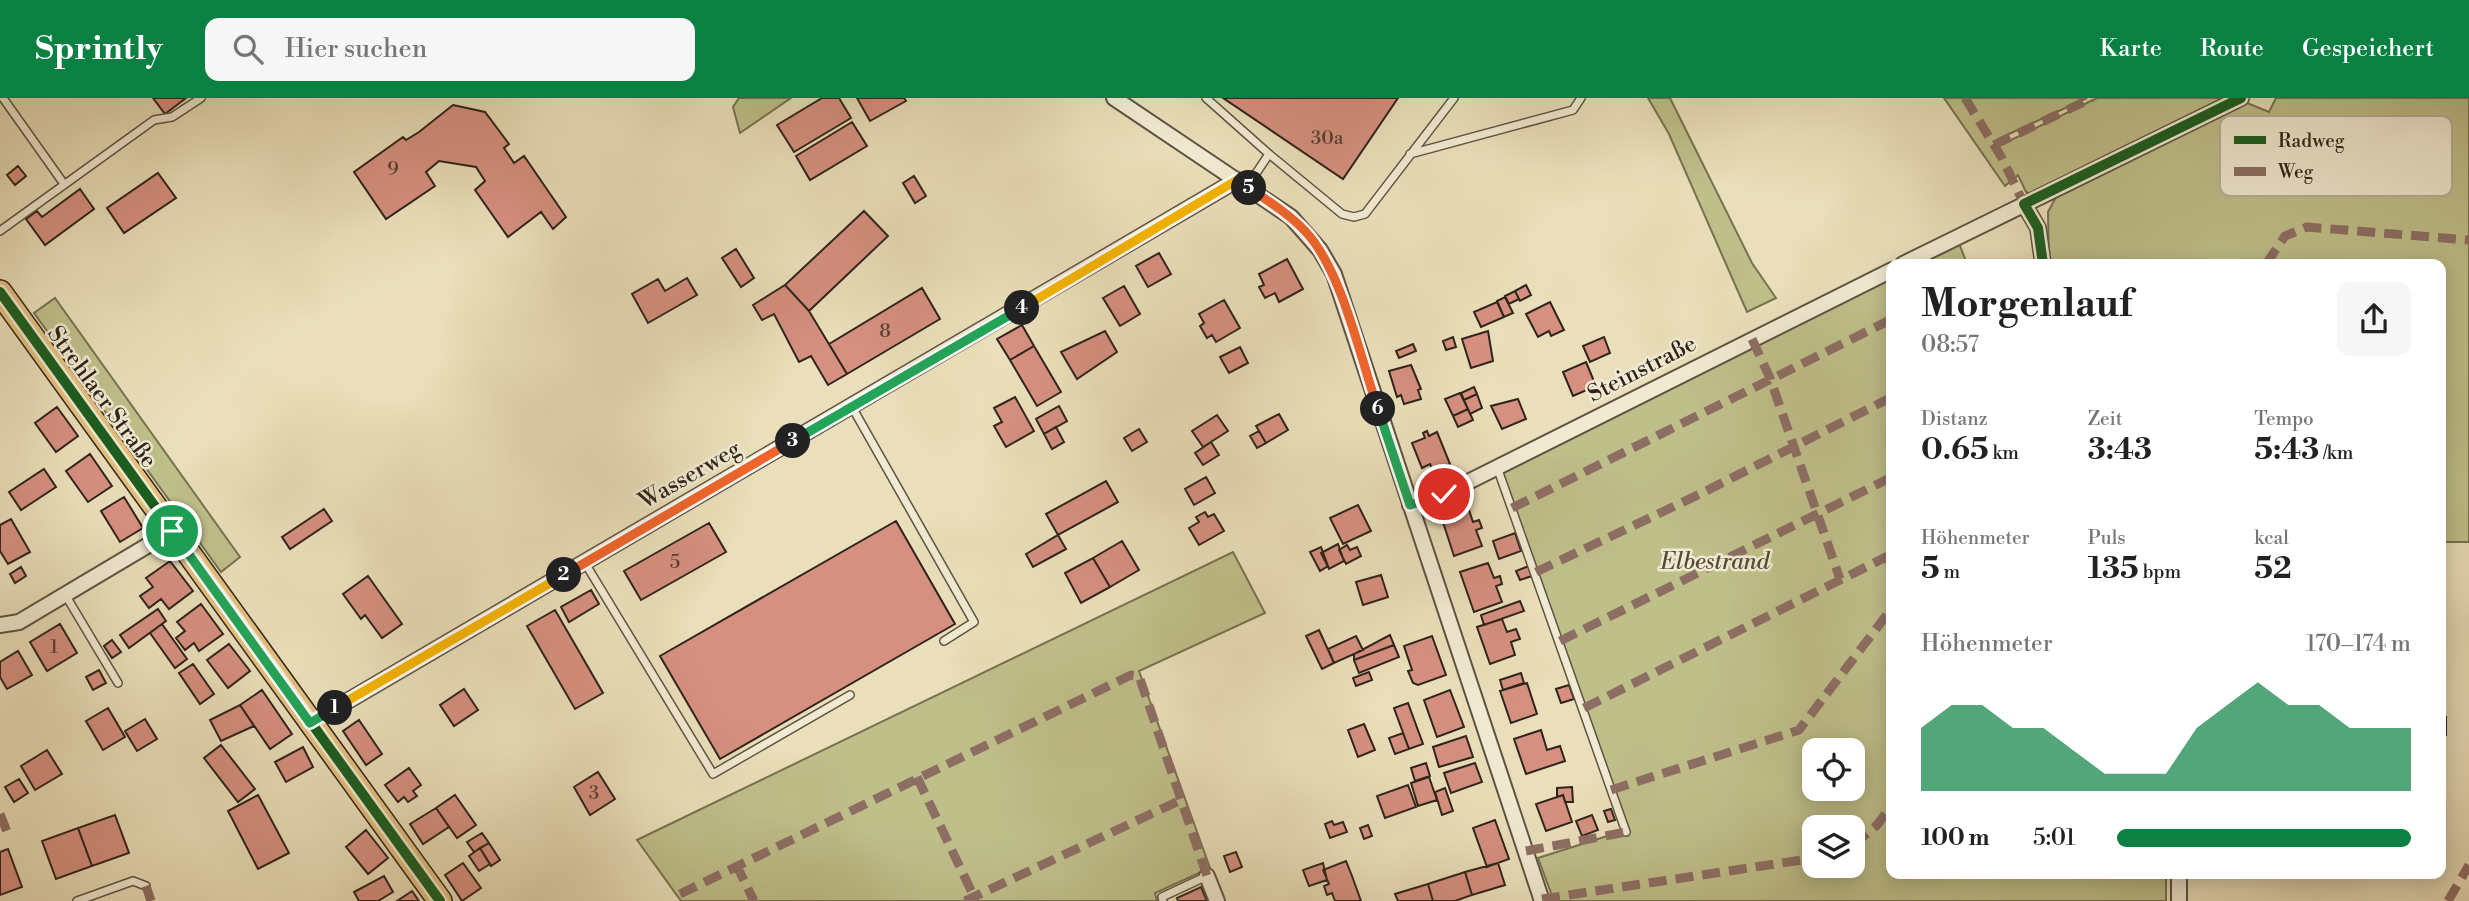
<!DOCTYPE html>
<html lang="de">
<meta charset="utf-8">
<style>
:root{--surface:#fff;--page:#f6f6f6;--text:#222;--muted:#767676;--accent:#0b8043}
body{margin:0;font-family:"Libre Bodoni",serif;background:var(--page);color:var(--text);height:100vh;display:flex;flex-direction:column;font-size:26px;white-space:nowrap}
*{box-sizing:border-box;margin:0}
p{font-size:23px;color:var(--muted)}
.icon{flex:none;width:38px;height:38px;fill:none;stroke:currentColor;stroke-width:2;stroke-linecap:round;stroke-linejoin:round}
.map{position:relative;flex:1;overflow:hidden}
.side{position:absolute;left:1886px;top:161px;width:560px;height:620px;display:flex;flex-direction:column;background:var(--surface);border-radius:14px;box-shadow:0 4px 18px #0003}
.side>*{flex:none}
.controls{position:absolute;left:1802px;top:640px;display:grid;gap:14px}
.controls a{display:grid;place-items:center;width:63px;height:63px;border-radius:14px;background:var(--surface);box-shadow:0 4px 18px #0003;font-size:35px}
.pin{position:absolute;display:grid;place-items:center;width:60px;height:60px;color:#fff;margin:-30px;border:4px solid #fff;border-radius:50%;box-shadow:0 2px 7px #0007}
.km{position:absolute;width:35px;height:35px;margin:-18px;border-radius:50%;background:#222;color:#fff;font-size:19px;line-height:35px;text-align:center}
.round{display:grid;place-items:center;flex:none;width:74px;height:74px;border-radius:14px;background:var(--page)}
.overview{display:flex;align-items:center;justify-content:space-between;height:119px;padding:0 35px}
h1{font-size:38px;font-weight:700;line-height:52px}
.metrics{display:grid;grid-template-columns:repeat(3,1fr);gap:10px;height:119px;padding:7px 35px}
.metrics div{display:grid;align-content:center}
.metrics b{font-size:30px;font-weight:700}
.metrics small{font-size:19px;font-weight:400}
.metrics p{font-size:19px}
.chart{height:196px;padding:14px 35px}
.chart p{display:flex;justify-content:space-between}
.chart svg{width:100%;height:126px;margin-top:7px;fill:var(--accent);opacity:.7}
ul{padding:0 35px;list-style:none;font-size:23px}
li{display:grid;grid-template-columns:112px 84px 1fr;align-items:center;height:52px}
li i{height:18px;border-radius:9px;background:var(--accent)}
header{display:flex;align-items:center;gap:42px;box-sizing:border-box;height:98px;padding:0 35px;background:var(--accent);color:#fff}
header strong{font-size:33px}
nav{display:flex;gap:38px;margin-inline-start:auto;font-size:24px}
.search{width:490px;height:63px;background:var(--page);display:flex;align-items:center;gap:18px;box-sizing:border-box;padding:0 24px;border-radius:14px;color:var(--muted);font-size:26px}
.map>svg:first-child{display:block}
</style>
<header>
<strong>Sprintly</strong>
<div class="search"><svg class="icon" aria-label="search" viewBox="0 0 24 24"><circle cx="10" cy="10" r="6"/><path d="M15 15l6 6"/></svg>Hier suchen</div>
<nav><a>Karte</a><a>Route</a><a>Gespeichert</a></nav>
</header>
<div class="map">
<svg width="2469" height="803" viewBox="0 0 2469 803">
<rect width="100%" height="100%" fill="#eadfba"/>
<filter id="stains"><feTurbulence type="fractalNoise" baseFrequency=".00286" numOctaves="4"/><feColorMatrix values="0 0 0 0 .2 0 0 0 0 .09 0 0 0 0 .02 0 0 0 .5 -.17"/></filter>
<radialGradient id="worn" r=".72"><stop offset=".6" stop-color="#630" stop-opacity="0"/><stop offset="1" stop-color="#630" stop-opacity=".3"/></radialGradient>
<path fill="#bfbf8a" stroke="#777252" stroke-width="2" fill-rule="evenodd" d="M739,0H791L740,35L733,9Z
M1648,0H1670L1752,165L1776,200L1747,214L1669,36Z
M1944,0H2087L1998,41L2001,47L2097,0H2232L2032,96L2026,94L2018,77L2005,88Z
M2276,0H2469V444H2441V166H2049L2048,114L2057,97L2245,4L2269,14Z
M1959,145L1967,166H1916Z
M1892,178V775H2166V803H1554L1538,760L1623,733L1498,376ZM1815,653H1853V691H1815ZM1815,730H1853V768H1815Z
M55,200L240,459L221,474L34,215Z
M1233,454L1265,515L1139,573L1210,770L1155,795L1157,803H681L637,742Z"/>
<path fill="#d69080" stroke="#2f241b" stroke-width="2" d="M153,0H186L165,16Z
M822,0H839L851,20L794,54L777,27Z
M857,0H904L906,3L870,23Z
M1223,0H1398L1343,81Z
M453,7L485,14L509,46L504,50L514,65L524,58L566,119L553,131L541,114L508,139L475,92L485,83L476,69L439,63L426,74L435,88L386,121L354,74L403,39L406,42L419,34Z
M852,24L867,48L810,82L796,58Z
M18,68L26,78L15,87L7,77Z
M158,75L176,100L124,135L107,110Z
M914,78L926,98L915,105L903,85Z
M80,91L94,111L45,147L26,121L37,113L42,119Z
M864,113L888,138L809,213L785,187Z
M736,151L754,180L741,189L722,160Z
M1159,155L1171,176L1148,189L1136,168Z
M1287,161L1303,191L1279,204L1275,195L1265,200L1259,189L1264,187L1259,176Z
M687,180L697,197L648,225L632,196L658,181L665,193Z
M785,187L809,213L847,276L828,287L811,258L799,264L774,216L762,222L753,207Z
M1526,187L1531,197L1520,203L1515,193Z
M1124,188L1140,216L1120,228L1103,200Z
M922,190L940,221L847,276L829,246Z
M1515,193L1519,201L1509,206L1505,198Z
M1505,199L1513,215L1504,219L1497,203Z
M1224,202L1240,230L1216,244L1212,237L1207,240L1200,228L1204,225L1199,216Z
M1497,204L1504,219L1481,229L1474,214Z
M1550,204L1564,232L1551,238L1549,233L1538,239L1526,216Z
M1022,227L1034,248L1010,262L997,241Z
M1105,233L1117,254L1077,281L1061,254Z
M1488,233L1493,263L1471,270L1462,241Z
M1453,239L1456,249L1446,252L1443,243Z
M1604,239L1610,255L1590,264L1583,248Z
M1413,246L1416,253L1399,260L1396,253Z
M1034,248L1061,294L1037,308L1010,262Z
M1240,249L1248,265L1229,275L1220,259Z
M1586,264L1596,288L1573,298L1563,274Z
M1411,267L1421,291L1418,292L1421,301L1404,306L1401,297L1397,299L1389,273Z
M1474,289L1477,296L1464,302L1461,295Z
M1460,295L1468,311L1453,318L1445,301Z
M1477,296L1482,310L1470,316L1464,302Z
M1015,299L1034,333L1006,349L994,328L1002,324L994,310Z
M1518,301L1526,321L1502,331L1491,308Z
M1059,308L1067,323L1044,336L1036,321Z
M57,309L78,338L56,354L35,325Z
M1468,311L1473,322L1458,329L1453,318Z
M1279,316L1288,332L1266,345L1256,328Z
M1217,317L1228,333L1203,349L1192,333Z
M1056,329L1064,344L1052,351L1044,336Z
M1139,331L1147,344L1132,353L1124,340Z
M1259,333L1266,345L1257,350L1250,338Z
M1427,333L1429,338L1437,334L1450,366L1433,373L1430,366L1422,370L1412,345L1425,340L1423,335Z
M1211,344L1219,357L1203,367L1195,355Z
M90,356L112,388L88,404L66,373Z
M44,371L56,389L21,412L9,394Z
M1206,379L1215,395L1194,407L1185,391Z
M1106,383L1118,404L1058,437L1046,416Z
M124,399L143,430L120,444L101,413Z
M1358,407L1371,433L1343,446L1330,420Z
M1468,409L1473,424L1479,422L1482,430L1476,432L1482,448L1454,458L1441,418Z
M324,411L332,423L290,451L282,439Z
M1205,414L1208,419L1214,416L1224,433L1199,447L1189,430L1199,424L1196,419Z
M11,421L30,454L8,466L0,453V427Z
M896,423L955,526L720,661L660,558Z
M709,425L726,454L641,502L624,473Z
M1515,435L1521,453L1499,461L1493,443Z
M1058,437L1066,451L1033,469L1026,456Z
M1122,443L1139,472L1110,489L1093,460Z
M1338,446L1344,463L1329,471L1321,455Z
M1347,447L1350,452L1357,449L1361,458L1346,466L1339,452Z
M1321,449L1328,468L1320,473L1310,454Z
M1093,460L1110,489L1081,505L1065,475Z
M170,463L193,493L169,511L161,501L149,510L140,498L153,489L146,480Z
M1488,465L1494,480L1500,478L1502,486L1496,488L1502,504L1474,514L1460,474Z
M1529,468L1532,478L1520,482L1516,473Z
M21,469L26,478L15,485L10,476Z
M1381,477L1388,499L1363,507L1356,484Z
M368,478L402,526L382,540L365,517L361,521L343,496Z
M591,492L599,506L569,524L561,509Z
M1520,503L1524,513L1484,527L1481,517Z
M201,506L223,536L199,553L194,545L185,552L176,540L185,533L177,524Z
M158,511L166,523L129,550L120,537Z
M555,512L603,595L575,611L527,528Z
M1502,521L1507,534L1516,531L1520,541L1511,544L1515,557L1490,566L1477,529Z
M60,526L77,555L47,573L30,544Z
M162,526L187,561L175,570L150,535Z
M1319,532L1334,565L1322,571L1306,538Z
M1390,537L1394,547L1354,562V556Z
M1356,538L1363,552L1334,565L1328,551Z
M1432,538L1446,577L1418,587L1413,585L1408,573L1412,572L1404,548Z
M112,542L121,554L112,560L104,548Z
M229,546L250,573L228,590L207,562Z
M1394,547L1399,559L1359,575L1354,562Z
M18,553L32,577L7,591L0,579V564Z
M193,566L214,596L200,606L179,575Z
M99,572L106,585L93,592L86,579Z
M1369,574L1372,582L1356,588L1353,580Z
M1521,575L1524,585L1503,592L1500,582Z
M1527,585L1537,616L1511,625L1500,593Z
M1569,587L1574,601L1561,605L1556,591Z
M464,591L478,612L454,628L440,607Z
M262,592L292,636L270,651L240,607Z
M1450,592L1464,629L1437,639L1424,602Z
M1408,605L1423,646L1409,651L1394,610Z
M240,607L254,628L221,643L210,622Z
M108,610L125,639L103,652L86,623Z
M2441,619H2446V637H2441Z
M145,621L157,641L137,653L125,633Z
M359,622L382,656L366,667L343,633Z
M1364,626L1375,652L1358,659L1348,632Z
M1541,632L1547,652L1560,648L1565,663L1526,676L1514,641Z
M1403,635L1409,651L1395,656L1389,640Z
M1466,638L1473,659L1439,669L1433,649Z
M221,647L255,691L238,704L204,660Z
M303,649L313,669L286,684L275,664Z
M47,652L62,676L35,692L21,668Z
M1426,665L1430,678L1415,683L1411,670Z
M1475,665L1482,684L1451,695L1444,675Z
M409,670L421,687L413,693L417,698L408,704L404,699L398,704L385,687Z
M598,674L615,701L590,717L574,689Z
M1429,679L1437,702L1418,708L1411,685Z
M19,681L28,695L14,704L5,689Z
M1408,687L1416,709L1385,720L1377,698Z
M1572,689L1573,704H1565L1563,697L1557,699V690Z
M1445,690L1453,713L1442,717L1435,694Z
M258,697L289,755L258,771L228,713Z
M455,697L476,727L457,740L436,710Z
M1563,697L1572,724L1546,733L1536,706Z
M436,710L449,729L423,746L410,726Z
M1611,711L1615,722L1608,724L1604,713Z
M115,717L129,755L92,768L78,730Z
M1592,717L1598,732L1582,738L1576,723Z
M1495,722L1509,761L1487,769L1473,730Z
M1332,723L1334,727L1343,724L1347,734L1330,740L1325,726Z
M1368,727L1372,738L1364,741L1360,730Z
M78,730L92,768L56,781L42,743Z
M366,732L388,760L368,776L346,749Z
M482,735L489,745L474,754L467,744Z
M489,745L500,762L491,768L480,750Z
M480,750L490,766L479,773L469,758Z
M8,751L22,789L0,797V754Z
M1236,754L1242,769L1230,774L1224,758Z
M1346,763L1352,778L1361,803H1335L1332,795L1327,797L1324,788L1329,786L1323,772Z
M463,765L481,790L462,803L445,777Z
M1323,765L1327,782L1309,788L1303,772Z
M1498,765L1505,787L1472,797L1465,774Z
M1465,774L1472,797L1455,803H1433L1428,786Z
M384,778L393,794L378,803H359L354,794Z
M1428,786L1433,803H1398L1395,796Z
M1201,789L1207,803H1178L1177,800Z
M412,793L419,803H397Z"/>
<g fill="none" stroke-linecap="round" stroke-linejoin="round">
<g stroke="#5e5343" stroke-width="10">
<path id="lane" d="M3,0L64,86
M1206,0L1269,56L1247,89
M1269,56L1342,116L1354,119L1365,116L1454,0
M1410,56L1573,12L1581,0
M0,133L154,22L172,19L201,0
M852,309L974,524L944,543
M1497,369L1626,734
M585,465L713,676L850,597
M66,498L118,585
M77,803L133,783L146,788
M1163,803L1162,799L1207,778"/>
</g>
<g stroke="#5e5343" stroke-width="18">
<path id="street" d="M1114,0L1291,119L1320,152L1334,176L1542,803
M2024,106L2038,130L2043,166
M1903,166L2241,0
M1410,407L1444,396L1892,172
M0,527L19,524L172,433
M310,625L1237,82
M2179,775V803
M1207,778L1217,803"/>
</g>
<g stroke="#2f241b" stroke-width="26">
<path id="primary" d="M0,194L440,803"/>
</g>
<use href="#lane" stroke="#f1ead2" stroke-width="7"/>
<use href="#street" stroke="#f1ead2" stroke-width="14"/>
<use href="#primary" stroke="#e5c07d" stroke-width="23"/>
<path stroke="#8d6e63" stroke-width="9" stroke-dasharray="18 9" stroke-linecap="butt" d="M1965,0L2002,60L2024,106
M1994,47L2092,0
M2266,166L2285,138L2307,129L2469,142
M1752,241L1770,280L1840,481
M1512,410L1892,221
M1888,458L1892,472
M1536,474L1702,395L1892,299
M1560,543L1892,379
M1584,610L1892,456
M917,679L976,803
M1611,692L1799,632L1892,510
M0,716L9,739
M1853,747L1877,727L1892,707
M1526,753L1626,734
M736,766L754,803
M146,788L151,803
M680,796L1131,577L1139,578L1207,778
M1542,801L1815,760
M965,803L1183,701
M2448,803L2469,767"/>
<g stroke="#f1ead2" stroke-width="15">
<path id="cycleway" d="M2043,166L2038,130L2024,106L2241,0
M0,194L440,803
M310,625L1237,82"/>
</g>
<use href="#cycleway" stroke="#1b5e20" stroke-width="10"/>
</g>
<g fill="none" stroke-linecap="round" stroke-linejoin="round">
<g stroke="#fff" stroke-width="14">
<path id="split-1" d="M172,433L310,625L335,610"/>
</g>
<g stroke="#fff" stroke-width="14">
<path id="split-2" d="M335,610L564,477"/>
</g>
<g stroke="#fff" stroke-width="14">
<path id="split-3" d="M564,477L793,343"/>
</g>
<g stroke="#fff" stroke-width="14">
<path id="split-4" d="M793,343L1022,210"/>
</g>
<g stroke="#fff" stroke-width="14">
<path id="split-5" d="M1022,210L1237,82L1249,90"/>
</g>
<g stroke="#fff" stroke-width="14">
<path id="split-6" d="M1249,90C1268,103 1289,116 1305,133C1342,172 1360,259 1378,311"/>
</g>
<g stroke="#fff" stroke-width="14">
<path id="split-7" d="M1378,311L1410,407L1444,396"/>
</g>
<use href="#split-1" stroke="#22a559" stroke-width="9"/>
<use href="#split-2" stroke="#f5b400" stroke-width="9"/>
<use href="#split-3" stroke="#f0652b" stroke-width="9"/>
<use href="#split-4" stroke="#22a559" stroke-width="9"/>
<use href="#split-5" stroke="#f5b400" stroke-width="9"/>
<use href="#split-6" stroke="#f0652b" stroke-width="9"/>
<use href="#split-7" stroke="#22a559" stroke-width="9"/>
</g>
<g text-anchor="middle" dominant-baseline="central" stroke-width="5" stroke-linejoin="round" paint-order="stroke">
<g font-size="19" fill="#593f34">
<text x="1327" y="40">30a</text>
<text x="393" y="71">9</text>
<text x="885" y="233">8</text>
<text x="675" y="464">5</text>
<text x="54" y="549">1</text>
<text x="594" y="695">3</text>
</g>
<g font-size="23" fill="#2f241b" stroke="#f1ead2">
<text transform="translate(1642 271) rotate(-27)">Steinstraße</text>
<text transform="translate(102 299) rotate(54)">Strehlaer Straße</text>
<text transform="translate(690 377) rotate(-30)">Wasserweg</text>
</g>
<g font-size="23" font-style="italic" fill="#534b37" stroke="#f1ead2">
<text x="1715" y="464">Elbestrand</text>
</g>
</g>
<rect x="2220" y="18" width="232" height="80" rx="10" fill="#f1ead2" stroke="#b7af9b" stroke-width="2"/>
<rect x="2234" y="38" width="32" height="8" fill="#1b5e20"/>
<rect x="2234" y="69" width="32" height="9" fill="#8d6e63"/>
<g font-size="19" fill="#2f241b">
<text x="2278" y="49">Radweg</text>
<text x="2278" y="80">Weg</text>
</g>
<rect width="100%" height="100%" filter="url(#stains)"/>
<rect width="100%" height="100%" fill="url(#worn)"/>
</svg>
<div class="controls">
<a><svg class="icon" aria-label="locate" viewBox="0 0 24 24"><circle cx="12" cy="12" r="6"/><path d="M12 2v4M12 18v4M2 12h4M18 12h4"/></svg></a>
<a><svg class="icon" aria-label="layers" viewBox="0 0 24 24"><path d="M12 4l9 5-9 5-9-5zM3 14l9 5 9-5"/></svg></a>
</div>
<div class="pin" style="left:172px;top:433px;background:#1e9e55"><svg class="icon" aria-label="arrive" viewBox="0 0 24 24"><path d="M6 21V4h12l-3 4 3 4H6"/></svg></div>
<div class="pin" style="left:1444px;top:396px;background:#d93025"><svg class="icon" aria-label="check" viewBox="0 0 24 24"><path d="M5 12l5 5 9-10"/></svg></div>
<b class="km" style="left:335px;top:610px">1</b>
<b class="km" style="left:564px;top:477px">2</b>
<b class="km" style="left:793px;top:343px">3</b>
<b class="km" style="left:1022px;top:210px">4</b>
<b class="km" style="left:1249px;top:90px">5</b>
<b class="km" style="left:1378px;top:311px">6</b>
<section class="side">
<div class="overview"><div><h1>Morgenlauf</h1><p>08:57</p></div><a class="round"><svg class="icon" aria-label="share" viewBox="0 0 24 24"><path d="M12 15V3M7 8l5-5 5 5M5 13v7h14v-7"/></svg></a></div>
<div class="metrics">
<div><p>Distanz</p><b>0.65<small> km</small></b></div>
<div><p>Zeit</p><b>3:43</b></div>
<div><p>Tempo</p><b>5:43<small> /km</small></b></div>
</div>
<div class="metrics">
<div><p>Höhenmeter</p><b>5<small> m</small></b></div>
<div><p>Puls</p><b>135<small> bpm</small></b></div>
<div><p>kcal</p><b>52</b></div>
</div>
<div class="chart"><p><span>Höhenmeter</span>170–174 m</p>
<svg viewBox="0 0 160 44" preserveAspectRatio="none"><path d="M0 44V22L10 14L20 14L30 22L40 22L50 30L60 38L70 38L80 38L90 22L100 14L110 6L120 14L130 14L140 22L150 22L160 22V44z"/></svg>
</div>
<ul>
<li><b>100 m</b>5:01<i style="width:100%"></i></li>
</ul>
</section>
</div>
